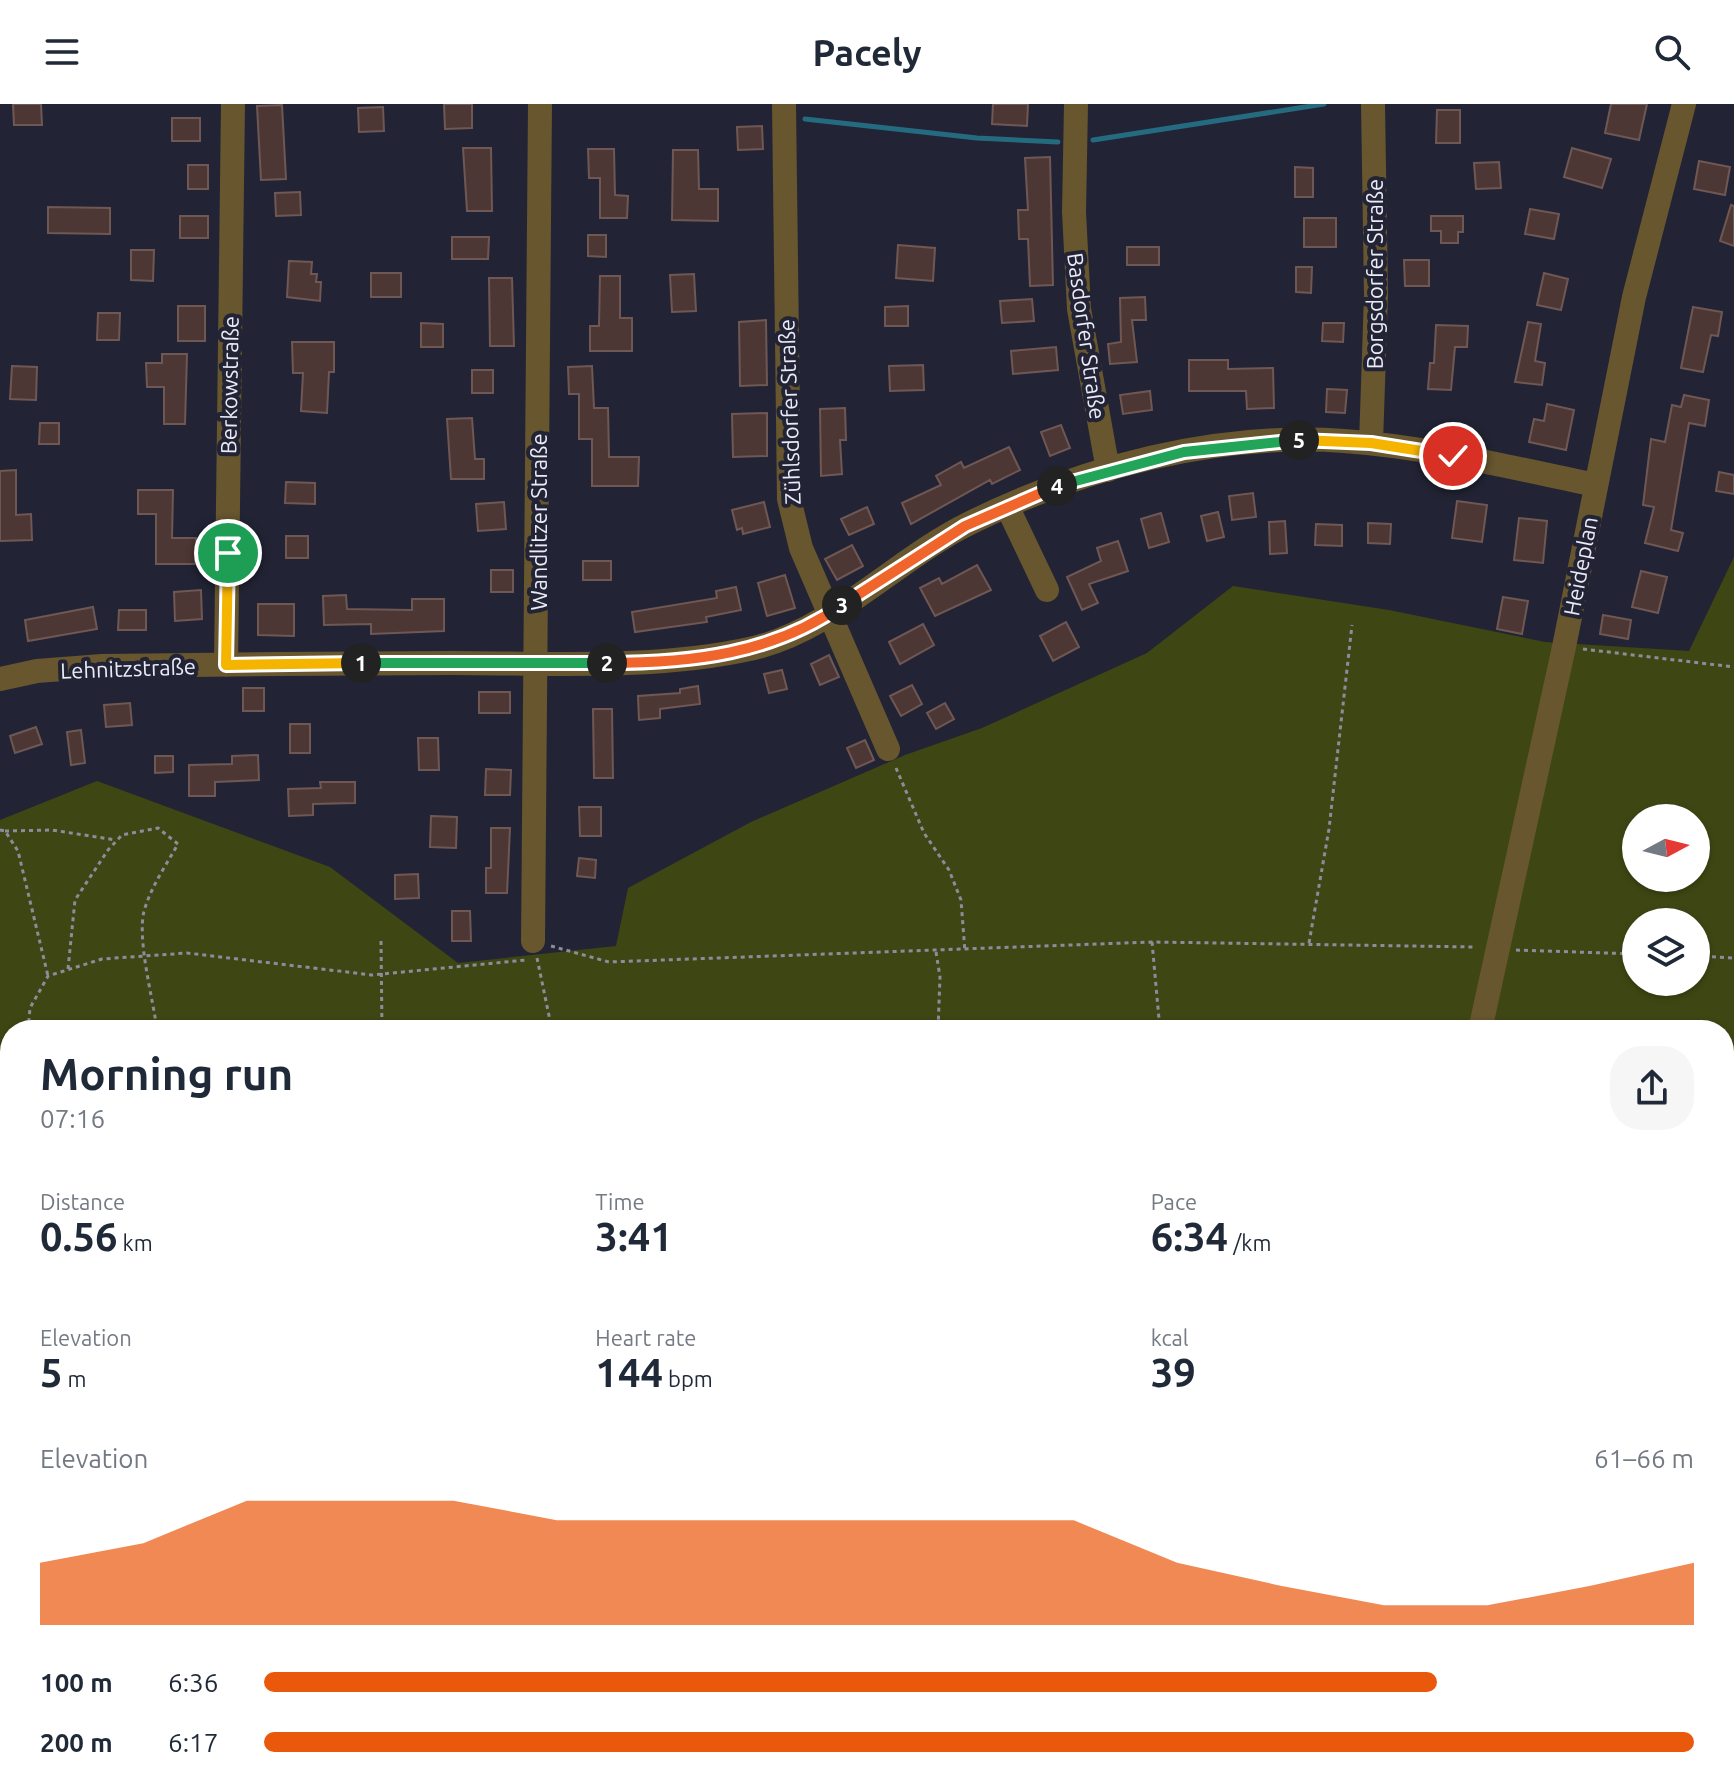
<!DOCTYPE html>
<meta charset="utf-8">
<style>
:root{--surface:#fff;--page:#f6f6f7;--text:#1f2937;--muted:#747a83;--accent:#ea580c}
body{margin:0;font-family:Ubuntu,sans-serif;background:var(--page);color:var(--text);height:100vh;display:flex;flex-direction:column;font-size:30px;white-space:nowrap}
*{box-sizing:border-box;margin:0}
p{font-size:26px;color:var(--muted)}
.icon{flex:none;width:44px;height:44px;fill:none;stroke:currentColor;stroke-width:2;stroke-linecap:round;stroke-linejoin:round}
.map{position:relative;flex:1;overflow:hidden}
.sheet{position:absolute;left:0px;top:916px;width:1734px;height:768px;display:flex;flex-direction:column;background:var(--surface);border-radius:32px 32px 0 0;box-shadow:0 2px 6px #0004}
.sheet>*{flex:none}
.needle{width:52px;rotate:83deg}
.fabs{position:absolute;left:1622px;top:700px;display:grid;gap:16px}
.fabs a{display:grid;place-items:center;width:88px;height:88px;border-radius:50%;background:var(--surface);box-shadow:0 2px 6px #0004;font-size:40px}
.pin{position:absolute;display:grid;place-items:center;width:68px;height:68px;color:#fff;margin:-34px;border:4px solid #fff;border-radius:50%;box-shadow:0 2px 8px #0007}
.km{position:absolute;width:40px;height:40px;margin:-20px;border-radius:50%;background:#222;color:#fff;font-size:22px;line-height:40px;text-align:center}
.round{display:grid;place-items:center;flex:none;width:84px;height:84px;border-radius:32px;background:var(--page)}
.summary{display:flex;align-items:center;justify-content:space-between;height:136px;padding:0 40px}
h1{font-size:44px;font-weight:700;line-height:60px}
.stats{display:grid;grid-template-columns:repeat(3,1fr);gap:12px;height:136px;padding:8px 40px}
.stats div{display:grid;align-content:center}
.stats b{font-size:40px;font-weight:700}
.stats small{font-size:22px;font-weight:400}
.stats p{font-size:22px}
.chart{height:224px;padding:16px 40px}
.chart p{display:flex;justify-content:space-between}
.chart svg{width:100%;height:144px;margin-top:8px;fill:var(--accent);opacity:.7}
ul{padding:0 40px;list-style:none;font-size:26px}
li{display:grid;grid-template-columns:128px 96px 1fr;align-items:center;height:60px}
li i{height:20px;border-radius:10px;background:var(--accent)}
header{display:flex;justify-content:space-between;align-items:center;height:104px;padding:0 40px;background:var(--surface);font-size:36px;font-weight:700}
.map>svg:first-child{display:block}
</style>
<header><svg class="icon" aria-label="menu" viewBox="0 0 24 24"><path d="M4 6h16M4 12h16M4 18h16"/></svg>Pacely<svg class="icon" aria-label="search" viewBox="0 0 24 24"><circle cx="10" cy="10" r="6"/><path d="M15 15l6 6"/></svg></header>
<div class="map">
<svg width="1734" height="1684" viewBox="0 0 1734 1684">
<rect width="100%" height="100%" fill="#222435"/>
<path fill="#3e4713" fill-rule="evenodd" d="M1734,453V1684H0V716L97,677L330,763L458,859L616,842L628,784L751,718L905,651L982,624L1147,549L1233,482L1389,506L1545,538L1689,547ZM1636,714H1696V774H1636ZM1636,818H1696V878H1636ZM10,926H1724V1674H10Z"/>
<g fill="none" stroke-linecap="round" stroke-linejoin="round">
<path stroke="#256b80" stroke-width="5" d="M805,15L977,34L1058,38
M1093,36L1324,0"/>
</g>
<path fill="#4d3734" stroke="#6f5754" stroke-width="2" d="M13,0H41L42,21H14Z
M444,0H472V24L445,25Z
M993,0H1028L1027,22L992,20Z
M1611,0H1647L1639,36L1605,29Z
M282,1L286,75L261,76L257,2Z
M383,3L384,27L359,28L358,4Z
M1437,6H1460V39H1436Z
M172,14H200V37H172Z
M762,22L763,45L738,46L737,23Z
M463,44H491L492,107H467Z
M1572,44L1611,55L1602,84L1564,73Z
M588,45H614L615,91L628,92L627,114H600V74H589Z
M673,46H698L699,85H718V117L672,116Z
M1050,53L1053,181L1030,182L1028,135H1019L1018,106H1028L1025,54Z
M1699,57L1730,63L1725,91L1694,85Z
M1499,58L1501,84L1476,85L1474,59Z
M188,61H208V85H188Z
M1295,63L1313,64V93H1295Z
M300,88L301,111L276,112L275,89Z
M1731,101L1734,102V142L1720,137Z
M48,103L110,104V130L48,129Z
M1530,105L1559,110L1554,135L1525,130Z
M180,112H208V134H180Z
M1431,112H1463V128H1458V139H1441V127H1431Z
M1304,114H1336V143H1304Z
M588,131H606V153L588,152Z
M452,133H489L488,155H452Z
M898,141L935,144L933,177L896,174Z
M1127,143H1159V161H1127Z
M131,146H154L153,177L131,176Z
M1404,156H1429V182H1405Z
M289,157L312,158L311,170H317L316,178H321L320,197L287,193Z
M1296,163H1312L1311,189L1296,188Z
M371,169H401V193H371Z
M1544,169L1568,175L1561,206L1537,201Z
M694,170L696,207L672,208L670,171Z
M600,172H620V214H632V247H590V222H599Z
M489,174H512L514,242H490Z
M1145,193L1146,216H1132L1137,258L1110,260L1108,240L1121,238L1120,194Z
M1032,195L1034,217L1002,219L1000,197Z
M178,202H205V237H178Z
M908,202V222H885V203Z
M1693,203L1722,208L1718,232L1711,231L1703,268L1681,264Z
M98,209H120L119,236H97Z
M766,216L767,281L740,282L739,218Z
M1528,218L1541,220L1535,257L1545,259L1542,281L1515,278Z
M421,219L443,220V243H421Z
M1323,219H1344L1343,238L1322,237Z
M1436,221L1468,222L1467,243H1455L1451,286L1428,285L1430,259H1434Z
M292,238H334V268H329L327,309L301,307L303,269H293Z
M1056,243L1058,266L1013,270L1011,247Z
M162,250H187L185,320H164V283H147L146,259H162Z
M1189,256H1228V265L1273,264L1274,304L1247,305L1246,287H1189Z
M923,261L924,286L890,287L889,262Z
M12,262L37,263L36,296L10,295Z
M592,262L594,304H608L609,353H639L638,382H592V335H579V290H569L568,263Z
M472,266H493V289H472Z
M1327,285L1347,286L1345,309L1326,308Z
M1150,287L1152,306L1123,310L1120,291Z
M1684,291L1709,296L1705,322L1689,319L1671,426L1683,429L1678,447L1645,439L1654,403L1643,401L1651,335L1665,338L1672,301L1681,303Z
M1547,300L1574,306L1566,346L1529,338L1534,315L1544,317Z
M845,304L846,336H840L842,370L821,372L820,305Z
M767,309V352L733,353L732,310Z
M472,314L475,355H484V375H451L447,315Z
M40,319H59V340H39Z
M1061,321L1070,344L1050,352L1041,328Z
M1009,343L1020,366L992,380L990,376L911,420L902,399L941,381L936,372L961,358L964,364Z
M16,366V411L31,410L32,436L0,437V367Z
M1719,368L1734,371V390L1716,387Z
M286,378L315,379V400L285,399Z
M138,386H173L172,434H196L195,460H156V410H138Z
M1253,389L1256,413L1232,416L1229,392Z
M1457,397L1487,401L1482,438L1452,434Z
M504,398L506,425L478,427L476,400Z
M764,398L770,423L743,430L742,424L737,426L732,406Z
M867,403L874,420L849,431L841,415Z
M1218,408L1224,433L1207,437L1201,412Z
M1161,409L1169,438L1149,444L1141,415Z
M1519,414L1547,417L1543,459L1514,456Z
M1285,417L1287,449L1270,450L1269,418Z
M1368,419L1391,420L1390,440L1368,439Z
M1316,420L1342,421V442L1315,441Z
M286,432H308V454H286Z
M1118,437L1128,467L1089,480L1098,499L1082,506L1067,473L1101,457L1097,444Z
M852,441L863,462L837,476L825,455Z
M583,457H611V476H583Z
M977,461L991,486L935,512L920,484L939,474L942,480Z
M491,466H513V488H491Z
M1641,467L1667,473L1658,509L1632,503Z
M785,471L795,504L767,512L758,479Z
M736,483L741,506L706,513L707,518L635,528L632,508L717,494L716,487Z
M201,486L202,515L175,517L174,488Z
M346,491L347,505L412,506V495H444V527L371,530V520L324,521L323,492Z
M1503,493L1528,497L1522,530L1497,525Z
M258,500H294V532L258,531Z
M93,503L97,525L28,537L25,516Z
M119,506H146V526H118Z
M1603,511L1631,516L1628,535L1600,530Z
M1066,518L1079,543L1053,557L1040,532Z
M923,520L934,541L900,560L889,538Z
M829,551L839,573L820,581L811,560Z
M782,566L787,585L769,589L764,570Z
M912,581L922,600L901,612L890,592Z
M698,582L700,600L660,605V614L639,616L638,592L680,589V585Z
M243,584H264V607H243Z
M479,588H510V609H479Z
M130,599L132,621L106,623L104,601Z
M945,599L954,615L936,625L927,609Z
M593,605H612L613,674H594Z
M290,620H310V649H290Z
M36,623L42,640L15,649L10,632Z
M81,626L85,659L71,661L67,628Z
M418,634H438L439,666H419Z
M865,636L874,656L856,664L847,644Z
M258,651L259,676L215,678V692H189V661L232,660V652Z
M155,652H173V668L155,669Z
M486,665L511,666L510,691H485Z
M320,678H355V699L313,700V711L289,712L288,685L321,684Z
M579,703H601V732H580Z
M431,712L457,713L456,744L430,743Z
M491,724H510L507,789H486V764H491Z
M579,754L596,756L595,774L577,772Z
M418,770L419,794L395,795V771Z
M452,807H470L471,837H452Z"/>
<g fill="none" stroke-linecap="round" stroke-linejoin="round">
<path stroke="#8b8d9c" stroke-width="3" stroke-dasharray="4 4" stroke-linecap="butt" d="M1583,545L1734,563
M896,664L924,729L949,766L961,796L965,848
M0,726L5,727L18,747L48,872
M5,727L52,726L116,736
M381,837L382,926
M1152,838L1160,926
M1309,839L1329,725L1352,521
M551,842L609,858L1152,838L1476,843
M1516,846L1636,850
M936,848L940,873L938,926
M1696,852L1734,854
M537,854L552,926
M68,865L75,796L108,746L122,731L158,724L178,740C166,761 151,783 144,807C137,837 153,894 157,926
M28,926L30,904L48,872L102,855L187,849L372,871L526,856
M1724,1029L1734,1028
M1724,1078L1727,1116L1724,1286
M1724,1325L1734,1324
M0,1385L10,1389
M0,1425L10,1415
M1724,1498L1734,1489
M1724,1606L1734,1621
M70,1674V1684
M396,1674L401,1684
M1005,1674L1009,1684
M310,1675L311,1674
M75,1684L77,1674
M1362,1684L1364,1674
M1511,1684L1523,1674"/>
<path stroke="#67562e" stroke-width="24" d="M784,0L789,395L801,444L888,645
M1076,0L1074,108L1079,205L1108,366
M1371,339L1376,191L1373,0
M1007,402L1047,486
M226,561L233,0
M0,575L37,567L102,562C219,561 335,559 452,559C553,559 656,566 754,544C832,526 897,455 968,420C1082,363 1217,328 1344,337C1429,343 1513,364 1596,381
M533,837L540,0
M1480,926L1564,543L1634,193L1684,0
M1316,1684L1318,1674"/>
</g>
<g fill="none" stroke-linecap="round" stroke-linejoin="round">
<g stroke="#fff" stroke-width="16">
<path id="split-1" d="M228,449L226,561L361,559"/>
</g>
<g stroke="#fff" stroke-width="16">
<path id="split-2" d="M361,559H607"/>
</g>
<g stroke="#fff" stroke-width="16">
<path id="split-3" d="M607,559C691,559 773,550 842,501"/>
</g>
<g stroke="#fff" stroke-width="16">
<path id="split-4" d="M842,501L965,422L1057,382"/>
</g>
<g stroke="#fff" stroke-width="16">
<path id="split-5" d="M1057,382L1184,348L1299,336"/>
</g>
<g stroke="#fff" stroke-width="16">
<path id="split-6" d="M1299,336L1371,339L1453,352"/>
</g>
<use href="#split-1" stroke="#f5b400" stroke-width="10"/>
<use href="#split-2" stroke="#22a559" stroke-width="10"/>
<use href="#split-3" stroke="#f0652b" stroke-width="10"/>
<use href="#split-4" stroke="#f0652b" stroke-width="10"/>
<use href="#split-5" stroke="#22a559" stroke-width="10"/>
<use href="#split-6" stroke="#f5b400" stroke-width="10"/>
</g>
<g text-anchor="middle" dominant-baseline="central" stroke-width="8" stroke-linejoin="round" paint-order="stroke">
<g font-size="22" fill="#e9ebf7" stroke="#222435">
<text transform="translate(1374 170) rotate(-90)">Borgsdorfer Straße</text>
<text transform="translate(1087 232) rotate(82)">Basdorfer Straße</text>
<text transform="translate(229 281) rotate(-89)">Berkowstraße</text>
<text transform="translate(789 308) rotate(-92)">Zühlsdorfer Straße</text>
<text transform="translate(538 418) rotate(-90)">Wandlitzer Straße</text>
<text transform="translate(1580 462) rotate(-79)">Heideplan</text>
<text transform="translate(128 564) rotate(-2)">Lehnitzstraße</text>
</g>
</g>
</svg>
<div class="fabs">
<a><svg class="needle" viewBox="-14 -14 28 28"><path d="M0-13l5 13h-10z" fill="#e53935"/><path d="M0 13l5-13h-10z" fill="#747a83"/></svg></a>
<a><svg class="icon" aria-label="layers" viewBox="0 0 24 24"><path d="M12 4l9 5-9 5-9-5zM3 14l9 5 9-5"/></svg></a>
</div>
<div class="pin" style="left:228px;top:449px;background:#1e9e55"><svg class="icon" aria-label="arrive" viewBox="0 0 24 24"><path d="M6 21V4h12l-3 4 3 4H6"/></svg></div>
<div class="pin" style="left:1453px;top:352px;background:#d93025"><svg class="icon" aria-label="check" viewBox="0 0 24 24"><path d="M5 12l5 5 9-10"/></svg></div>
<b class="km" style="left:361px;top:559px">1</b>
<b class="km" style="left:607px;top:559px">2</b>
<b class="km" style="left:842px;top:501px">3</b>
<b class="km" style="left:1057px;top:382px">4</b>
<b class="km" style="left:1299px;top:336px">5</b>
<section class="sheet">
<div class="summary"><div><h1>Morning run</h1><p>07:16</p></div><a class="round"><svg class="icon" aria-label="share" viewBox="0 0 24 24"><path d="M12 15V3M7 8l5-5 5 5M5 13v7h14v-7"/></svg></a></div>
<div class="stats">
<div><p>Distance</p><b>0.56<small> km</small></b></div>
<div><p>Time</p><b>3:41</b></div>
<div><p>Pace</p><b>6:34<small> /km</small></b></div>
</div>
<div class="stats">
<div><p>Elevation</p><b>5<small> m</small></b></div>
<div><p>Heart rate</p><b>144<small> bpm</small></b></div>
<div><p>kcal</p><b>39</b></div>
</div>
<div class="chart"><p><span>Elevation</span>61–66 m</p>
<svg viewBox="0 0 160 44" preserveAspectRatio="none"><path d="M0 44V25L10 19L20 6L30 6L40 6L50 12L60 12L70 12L80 12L90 12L100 12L110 25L120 32L130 38L140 38L150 32L160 25V44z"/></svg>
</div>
<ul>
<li><b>100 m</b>6:36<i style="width:82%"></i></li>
<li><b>200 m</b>6:17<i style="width:100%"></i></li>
</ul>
</section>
</div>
